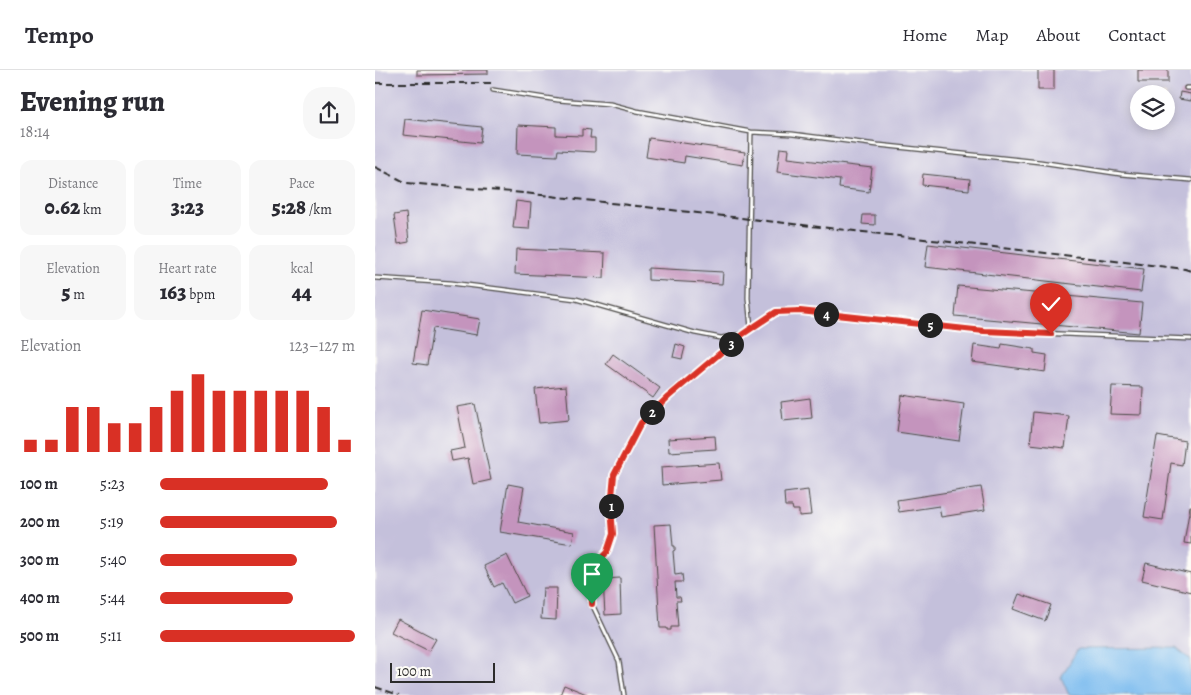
<!DOCTYPE html>
<meta charset="utf-8">
<style>
:root{--surface:#fff;--page:#f7f7f7;--text:#2b2b33;--muted:#7c7c81;--line:#e1e1e2;--accent:#d93025}
body{margin:0;font-family:Alegreya,serif;background:var(--page);color:var(--text);height:100vh;display:flex;flex-direction:column;font-size:19px;white-space:nowrap}
*{box-sizing:border-box;margin:0}
p{font-size:16px;color:var(--muted)}
.icon{flex:none;width:28px;height:28px;fill:none;stroke:currentColor;stroke-width:2;stroke-linecap:round;stroke-linejoin:round}
.map{position:relative;flex:1;overflow:hidden}
.details{display:flex;flex-direction:column;background:var(--surface);width:375px}
.details>*{flex:none}
.controls{position:absolute;left:755px;top:15px;display:grid;gap:10px}
.controls a{display:grid;place-items:center;width:45px;height:45px;border-radius:50%;background:var(--surface);box-shadow:0 2px 12px #0003;font-size:25px}
.scale{position:absolute;left:15px;bottom:12px;width:105px;box-sizing:border-box;padding-left:5px;border:2px solid #2b2b2b;border-top:0;font-size:14px;line-height:18px;white-space:nowrap;color:#2b2b2b;-webkit-text-stroke:4px #fdfcf7;paint-order:stroke}
.pin{position:absolute;display:grid;place-items:center;width:42px;height:42px;color:#fff;margin:-51px -21px;border-radius:50% 50% 50% 0;rotate:-45deg;box-shadow:0 0 5px #0007}
.pin .icon{rotate:45deg}
.km{position:absolute;width:25px;height:25px;margin:-12px;border-radius:50%;background:#222;color:#fff;font-size:14px;line-height:25px;text-align:center}
.round{display:grid;place-items:center;flex:none;width:52px;height:52px;border-radius:20px;background:var(--page)}
.summary{display:flex;align-items:center;justify-content:space-between;height:85px;padding:0 20px}
h1{font-size:28px;font-weight:800;line-height:38px}
.stats{display:grid;grid-template-columns:repeat(3,1fr);gap:8px;height:85px;padding:5px 20px}
.stats div{display:grid;align-content:center;border-radius:12px;background:var(--page);text-align:center}
.stats b{font-size:21px;font-weight:800}
.stats small{font-size:14px;font-weight:400}
.stats p{font-size:14px}
.chart{height:140px;padding:10px 20px}
.chart p{display:flex;justify-content:space-between}
.chart svg{width:100%;height:90px;margin-top:5px;stroke:var(--accent);stroke-width:6}
ul{padding:0 20px;list-style:none;font-size:16px}
li{display:grid;grid-template-columns:80px 60px 1fr;align-items:center;height:38px}
li i{height:12px;border-radius:6px;background:var(--accent)}
header{display:flex;align-items:center;gap:30px;box-sizing:border-box;height:70px;padding:0 25px;background:var(--surface);border-bottom:1px solid var(--line)}
header strong{font-size:24px}
nav{display:flex;gap:28px;margin-inline-start:auto;font-size:18px}
main{display:flex;flex:1;min-height:0}
.map>svg:first-child{display:block}
</style>
<header>
<strong>Tempo</strong>
<nav><a>Home</a><a>Map</a><a>About</a><a>Contact</a></nav>
</header>
<main>
<section class="details">
<div class="summary"><div><h1>Evening run</h1><p>18:14</p></div><a class="round"><svg class="icon" aria-label="share" viewBox="0 0 24 24"><path d="M12 15V3M7 8l5-5 5 5M5 13v7h14v-7"/></svg></a></div>
<div class="stats">
<div><p>Distance</p><b>0.62<small> km</small></b></div>
<div><p>Time</p><b>3:23</b></div>
<div><p>Pace</p><b>5:28<small> /km</small></b></div>
</div>
<div class="stats">
<div><p>Elevation</p><b>5<small> m</small></b></div>
<div><p>Heart rate</p><b>163<small> bpm</small></b></div>
<div><p>kcal</p><b>44</b></div>
</div>
<div class="chart"><p><span>Elevation</span>123–127 m</p>
<svg viewBox="0 0 160 44" preserveAspectRatio="none"><path d="M5 44V38M15 44V38M25 44V22M35 44V22M45 44V30M55 44V30M65 44V22M75 44V14M85 44V6M95 44V14M105 44V14M115 44V14M125 44V14M135 44V14M145 44V22M155 44V38"/></svg>
</div>
<ul>
<li><b>100 m</b>5:23<i style="width:86%"></i></li>
<li><b>200 m</b>5:19<i style="width:91%"></i></li>
<li><b>300 m</b>5:40<i style="width:70%"></i></li>
<li><b>400 m</b>5:44<i style="width:68%"></i></li>
<li><b>500 m</b>5:11<i style="width:100%"></i></li>
</ul>
</section>
<div class="map">
<svg width="816" height="625" viewBox="0 0 816 625">
<rect width="100%" height="100%" fill="#fdfcf7"/>
<filter id="ink" filterUnits="userSpaceOnUse"><feTurbulence type="fractalNoise" baseFrequency=".02" numOctaves="2"/><feDisplacementMap in="SourceGraphic" scale="10" xChannelSelector="R" yChannelSelector="G"/><feConvolveMatrix kernelMatrix="1 2 1 2 8 2 1 2 1" color-interpolation-filters="sRGB"/></filter>
<filter id="wash" filterUnits="userSpaceOnUse"><feTurbulence type="fractalNoise" baseFrequency=".0096" numOctaves="4" result="noise"/><feDisplacementMap in="SourceGraphic" scale="20" xChannelSelector="R" yChannelSelector="G"/><feGaussianBlur stdDeviation="1.12" result="paint"/><feColorMatrix in="noise" values="0 0 0 0 0 0 0 0 0 0 0 0 0 0 0 0 0 1.4 0 .05"/><feComposite in="paint" operator="in"/></filter>
<g filter="url(#wash)">
<rect width="100%" height="100%" fill="#f8ead8"/>
<path fill="#c4c0db" fill-rule="evenodd" d="M0,0H816V625H0ZM764,24H791V51H764Z"/>
<path fill="#7abbef" stroke="#52738d" d="M801,578L816,590V625H694L686,607L703,579Z"/>
<g id="blocks">
<path fill="#c494bd" d="M42,0H113V4L42,5Z
M663,0H679V20H663Z
M763,0H793V12H763Z
M805,22L816,24V31L804,29Z
M30,49L107,57L105,73L28,65Z
M143,55L181,57V65L207,66V59L216,60L215,68H220V82L183,80L182,86L142,84Z
M274,68L370,82L368,95L310,86L309,93L271,87Z
M405,78L414,79L413,88L497,98L494,122L464,118L465,110L402,102Z
M548,104L595,109L594,120L547,115Z
M141,131L156,133L154,159L138,158Z
M31,143L34,172L23,174L19,145Z
M488,145H500V155L487,154Z
M553,174L769,199L766,222L550,197Z
M141,179L230,183L229,208L140,204Z
M273,198L348,202L347,214L273,210Z
M583,216L767,233L764,263L580,246Z
M47,240L105,249L102,265L58,258L52,295L38,293Z
M301,274L310,277L307,289L298,287Z
M627,274L659,279V283L672,285L670,302L597,292L599,275L626,279Z
M238,284L285,318L278,328L231,294Z
M191,316L194,350L164,353L160,319Z
M737,316L768,317L767,345L735,344Z
M527,325L589,334L584,371L522,362Z
M435,328L437,348L408,351L406,332Z
M100,334L116,410L98,414L93,388L77,391L75,381L90,378L82,337Z
M658,342L694,346L690,378L655,374Z
M340,366L341,379L294,382L293,369Z
M782,366L810,371L807,395L796,393L788,450L769,447Z
M344,393L346,410L287,415L286,397Z
M133,414L149,417L143,452L199,462L197,474L125,462Z
M606,417L610,440L566,447L564,436L524,442L522,430Z
M433,420L436,445L424,446V440H418L417,436H410L409,423Z
M815,436H816V474L809,473Z
M296,454L298,476H300V480L298,481L300,505L307,504L308,512H300L301,527H305L306,531H301L303,557H296V560H292V558H285L279,455Z
M132,485L152,526L137,533L127,513L119,517L109,496Z
M771,493L816,504V522L767,510Z
M245,508L246,544L230,545L228,509Z
M168,518H182L181,550L166,549Z
M644,524L676,535L670,551L638,539Z
M23,549L61,569L54,581L16,562Z
M189,615L214,625H185Z"/>
</g>
</g>
<g filter="url(#ink)">
<use href="#blocks" fill-opacity="0" stroke="#4a4845" stroke-width="1"/>
<g fill="none" stroke-linecap="round" stroke-linejoin="round">
<g stroke="#4a4845" stroke-width="5.5">
<path id="service" d="M811,18H816
M118,20L183,30L235,34L262,41L376,62L417,64L503,75L665,92L746,104L816,110
M0,208L76,213L201,229L320,263L346,268L367,264
M376,258L373,228L376,62
M249,625L244,591L217,534V498L232,482L238,464L236,437L239,405L266,353L293,327L367,264L401,242L425,241L609,261L816,269"/>
</g>
<use href="#service" stroke="#fff" stroke-width="3"/>
<path stroke="#2b2b2b" stroke-width="2" stroke-dasharray="8 4" stroke-linecap="butt" d="M0,13H118
M0,97L32,113L149,123L810,199L816,201
M0,617L24,625"/>
</g>
</g>
<g fill="none" stroke-linecap="round" stroke-linejoin="round" filter="url(#ink)">
<g stroke="#fff" stroke-width="10">
<path id="route" d="M217,534V498L232,482L238,464L236,437L239,405L266,353L293,327L368,264L401,242L425,241L609,261L676,264"/>
</g>
<use href="#route" stroke="#d93025" stroke-width="6"/>
</g>
</svg>
<div class="controls">
<a><svg class="icon" aria-label="layers" viewBox="0 0 24 24"><path d="M12 4l9 5-9 5-9-5zM3 14l9 5 9-5"/></svg></a>
</div>
<div class="scale">100 m</div>
<div class="pin" style="left:217px;top:534px;background:#1e9e55"><svg class="icon" aria-label="arrive" viewBox="0 0 24 24"><path d="M6 21V4h12l-3 4 3 4H6"/></svg></div>
<div class="pin" style="left:676px;top:264px;background:#d93025"><svg class="icon" aria-label="check" viewBox="0 0 24 24"><path d="M5 12l5 5 9-10"/></svg></div>
<b class="km" style="left:236px;top:436px">1</b>
<b class="km" style="left:277px;top:342px">2</b>
<b class="km" style="left:356px;top:274px">3</b>
<b class="km" style="left:451px;top:244px">4</b>
<b class="km" style="left:555px;top:255px">5</b>
</div>
</main>
